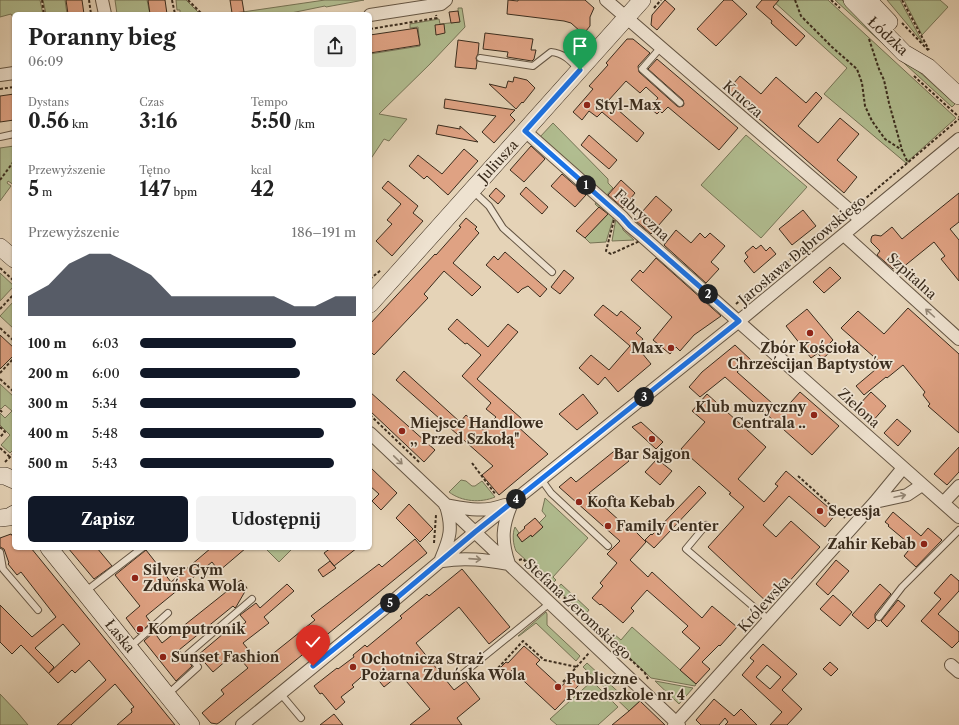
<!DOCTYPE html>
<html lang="pl">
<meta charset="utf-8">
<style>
:root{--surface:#fff;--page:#f2f2f2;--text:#222;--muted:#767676;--accent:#111827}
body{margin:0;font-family:"Libre Caslon Text",serif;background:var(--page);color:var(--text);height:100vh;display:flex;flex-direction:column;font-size:15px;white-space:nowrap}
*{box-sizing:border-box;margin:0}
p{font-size:13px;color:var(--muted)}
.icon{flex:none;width:22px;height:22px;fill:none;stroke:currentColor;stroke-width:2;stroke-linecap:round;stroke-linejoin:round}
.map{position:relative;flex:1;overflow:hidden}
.side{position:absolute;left:12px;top:12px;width:360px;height:538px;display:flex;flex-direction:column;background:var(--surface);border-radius:6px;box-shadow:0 1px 3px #0004}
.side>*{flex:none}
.pin{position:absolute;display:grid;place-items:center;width:34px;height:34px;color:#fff;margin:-41px -17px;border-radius:50% 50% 50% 0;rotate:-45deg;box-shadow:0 0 4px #0007}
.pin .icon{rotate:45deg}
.km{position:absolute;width:20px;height:20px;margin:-10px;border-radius:50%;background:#222;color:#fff;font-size:11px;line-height:20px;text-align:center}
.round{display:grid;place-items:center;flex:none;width:42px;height:42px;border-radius:6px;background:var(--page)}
.summary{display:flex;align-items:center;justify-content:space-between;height:68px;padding:0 16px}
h1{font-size:22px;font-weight:800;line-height:30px}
.stats{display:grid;grid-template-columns:repeat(3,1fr);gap:6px;height:68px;padding:4px 16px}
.stats div{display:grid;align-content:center}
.stats b{font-size:20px;font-weight:800}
.stats small{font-size:11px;font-weight:400}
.stats p{font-size:11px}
.chart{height:112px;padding:8px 16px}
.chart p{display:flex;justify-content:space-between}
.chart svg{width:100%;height:72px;margin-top:4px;fill:var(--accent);opacity:.7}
.primary-button{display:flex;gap:8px;margin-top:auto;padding:8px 16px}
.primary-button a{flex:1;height:46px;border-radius:6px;background:var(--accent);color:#fff;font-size:16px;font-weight:800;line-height:46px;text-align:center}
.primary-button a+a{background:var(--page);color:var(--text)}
ul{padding:0 16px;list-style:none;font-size:13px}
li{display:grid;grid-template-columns:64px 48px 1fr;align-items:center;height:30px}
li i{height:10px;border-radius:5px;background:var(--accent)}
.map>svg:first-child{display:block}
</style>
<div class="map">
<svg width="959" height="725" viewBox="0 0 959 725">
<rect width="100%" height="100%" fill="#e5d3b7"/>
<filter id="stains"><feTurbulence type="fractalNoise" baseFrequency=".005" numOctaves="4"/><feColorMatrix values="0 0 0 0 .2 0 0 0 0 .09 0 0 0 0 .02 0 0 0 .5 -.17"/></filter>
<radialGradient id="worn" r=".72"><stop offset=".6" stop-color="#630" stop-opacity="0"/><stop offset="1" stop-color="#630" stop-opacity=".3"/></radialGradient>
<path fill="#b1bd90" stroke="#767456" d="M0,0H40L43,14H14V19L11,14L0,17Z
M43,0H65L67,14H46Z
M115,0H147L150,14H117Z
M176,0H186L200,14H179H180V10H177Z
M325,0H364L326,7L325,6L286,14H229Z
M772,0H828L956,118L906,163L824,94L847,68Z
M835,0H842L865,23L955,104L952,107Z
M887,0H900L923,43Z
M904,0H940L948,7L922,35Z
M458,8H462L465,27L430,64L379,114L407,119L389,141L384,139L370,160V54L420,46L418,27L410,28V24L439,19L440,24L459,22Z
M553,123L608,179V183L613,188L605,197L539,138Z
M746,135L807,187L761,238L701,185Z
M14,146V185L8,181L7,183L11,186L0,201V148Z
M597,201L614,216L606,242L590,243L585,238L607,215L595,204Z
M616,218L622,224L623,230L634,240L612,241Z
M0,273L14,286L0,301Z
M14,301V329L0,316Z
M0,384L14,397V449L10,453L1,445L10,435L0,425V413L5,418L12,411L5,405L1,409L0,408Z
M461,480L466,481L472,486H475L482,481L495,497C481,503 462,502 449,492Z
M545,498L588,538L553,577L556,580L552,584L516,551C513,544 512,534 515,527L519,533L517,535L522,541L531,535L532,536L543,527L539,523L546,516L542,511Z
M265,548H293L279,562Z
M561,584L589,610L585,615L557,589Z
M546,612L547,614V625L580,656L576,661L536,623L519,636H518Z
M632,627L696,684L695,686L651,678L610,639L614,634L621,640Z
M587,663L627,700H639L640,701L629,711L583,667Z
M592,681L618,707L598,725H557L550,719Z
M655,681L693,688L679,704Z
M0,694L18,713L28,725H0Z"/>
<path fill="#dfa283" stroke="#3a2c1d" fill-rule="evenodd" d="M66,0H82L84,14H68Z
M148,0H165L167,14H150Z
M230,0H242L244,12L232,13Z
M508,0L518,1V0H585L594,8L590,17V26L586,31L581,32L571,23L564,21L507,14Z
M665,0L675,9L657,30L651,25L652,15Z
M724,0H732L747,14L716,46L697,29Z
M762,0H779L773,7L805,36L796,46L771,23L772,21L756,7Z
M458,11L460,22L451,23L449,12Z
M444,24L445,33L436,35L435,25Z
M417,28L420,45L370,53V35Z
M485,33L533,39L531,50H536L534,59L532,61L507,57L508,52L483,49Z
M627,39H633L650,53L638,66L639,72L677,106L679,107L683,106L684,104L683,100L648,69L657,59L738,128L719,150L668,107L662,113L660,111L657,114L650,108L658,98L646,87L640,93L626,81L608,101L644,133L637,142L602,112L597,117L589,111L582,120L573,112L593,89L589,86L608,65L606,63Z
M458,40L479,43L478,54L476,58L477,62L476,69L455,67Z
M740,76L761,94L776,77L806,103L816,92L822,98L798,126L818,143L840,118L859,134L837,160L857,177L844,193L727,91Z
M514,77L527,80L535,88L523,103L522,102L516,109L489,84L506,88L508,81L513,82Z
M14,94V120L0,122V96Z
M445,99L515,110L510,115L515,120L494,143L482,132L496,116L444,108Z
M438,125L460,129V126L478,142L436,134Z
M589,135L617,160L609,169L581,145Z
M531,146L545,159L524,182L510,170Z
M464,149L478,161L448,195L427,176L424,179L409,166L418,155L442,174Z
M562,174L586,195L575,207L551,186Z
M621,180L635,193L623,208L608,195Z
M388,181L418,206L413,213L423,221L392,256L376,241L392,224L387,220L401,204L382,188Z
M526,187L548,207L542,214L520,194Z
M496,188L505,196L498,204L489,196Z
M959,193V222L950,229L959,240V281L941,259L945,256L934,242L902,268L899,265L893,269L877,255L880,251L871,242V239L872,236L875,235L881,236L892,227L902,239Z
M656,196L672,210L651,234L635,220Z
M599,207L608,214L585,238L576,231Z
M803,210L816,226L792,245L779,229Z
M466,218L477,227L475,229L479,233L453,263L481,287L472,296L444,271L424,294L428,298L374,355L370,351V324L435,254L436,255L461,227L459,226Z
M676,230L691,243L700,233L705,238L710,233L725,246L711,262L719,269L706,283L664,245Z
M761,245L766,251L770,247L776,254L754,273L744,261L748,257L745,253L753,246L756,249Z
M505,252L547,289L540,297L528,286L522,289L518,293L486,265L494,256L498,260Z
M656,258L721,316L694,335L680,351L676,347L670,354L653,340L672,317L631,280L640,270L643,273Z
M830,267L841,278L824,293L813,282Z
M564,270L574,278L560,294L551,287Z
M603,305L617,316L621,311L641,328L636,333L643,339L637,347L651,364L618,392L605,377L598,385L579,368L591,355L609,370L630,346L594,315Z
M908,308L959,354V433L928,406L930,404L923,395L925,392L903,365L887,378L886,377L864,395L856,386L882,364L841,328L858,311L884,334Z
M807,309L833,340L829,344L833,350L822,359L818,353L811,358L786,326Z
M457,319L488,347L508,324L518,332L477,379L522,419L516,425L548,454L499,495L482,475L493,466L396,380L404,371L460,422L466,415L483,430L496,417L486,409L491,403L462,376L481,355L467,343L465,344L448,329Z
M0,335L14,348V355L0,369Z
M735,345L751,360L737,372L782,412L800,392L839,426L812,455L725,377L700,397L689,387L702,372Z
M370,392L435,450L424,462L370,411Z
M871,392L886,406L871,423L855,409Z
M583,394L598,413L577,430L559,414Z
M707,394L766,447L738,479L764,502L778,486L775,484L786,471L836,514L825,527L789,496L763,525L776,537L791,521L820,547L769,604L708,547L744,507L729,494L731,493L681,449L705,422L692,411Z
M897,419L911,431L898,446L884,433Z
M641,422L663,442L656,449L632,427Z
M959,447V472L947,485L934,474Z
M618,448L629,461L589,493L631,531L633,529L646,542L630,560L648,577L652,572L702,618L712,606L737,627L720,646L719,645L702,662L710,669L696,684L680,670L700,648L682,632L688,626L647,590L631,608L634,611L623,623L601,604L600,605L592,598L603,586L600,583L617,563L607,554L620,541L559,487L571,477L576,482Z
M657,459L672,471L660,485L645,472Z
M370,467L397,493L381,510L372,501L379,494L370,486Z
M699,486L706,493L654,548L645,540L651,534L652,535Z
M409,504L433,529L420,542L396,518Z
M893,512L921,536L928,528L942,540L916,567L904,556L912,546L888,526L889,525L885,522Z
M535,518L543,527L532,537L531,535L522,542L517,535L525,528L524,527Z
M11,534L14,538V548H31L175,725H117L132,712L131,709L134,707L115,684L71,725H57L106,680L89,660L75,673L72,670L58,683L21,645L12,654L0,642V605L32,637L56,617L21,572L17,575L8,564L9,563L4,549L0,547V538ZM63,624L80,644L49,673L54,667L35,648Z
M415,539L427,553L220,722L217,724L211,723L202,713L224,694L221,690L248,668L235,653L213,672L198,655L230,628L234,632L246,622L240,615L256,603L260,608L287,584L294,591L264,617L269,623L243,643L260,664L315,620L311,616L379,564L382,567Z
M68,548H97L112,566L94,579Z
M211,548H246L219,571L212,562L146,616L151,623L138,634L126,618L140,606L115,575L146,550L171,582Z
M331,548H357L334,566L324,553Z
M836,560L849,571L828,595L816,584Z
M330,561L336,568L323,577L318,570Z
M462,569L510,627L489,644L459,607L416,643L454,690L466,681L480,699L457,718L462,725H410L430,709L400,674L384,687L372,672L369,675L367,672L352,685L354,687L341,697L345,702L336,710L322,693L320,694L314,686L337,668L338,669L354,657L353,655L365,645L367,647L402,618L400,616L427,594L429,596Z
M951,574L959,581V591L938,614L959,632V641L952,648L921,621L941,599L934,593Z
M241,580L247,588L236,607L235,608L233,606L179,650L192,666L176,681L144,641L154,632L162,643Z
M880,584L891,594L875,614V618L876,621L868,629L852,615Z
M833,595L852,612L840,626L820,609Z
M898,600L905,606L887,627L881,621Z
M763,644L797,674L782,690L802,709L787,725H770L782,712L742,675L754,661L750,658ZM767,665L781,677L770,689L756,677Z
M524,646L540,660L536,664L561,687L570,677L579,685L555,710L512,670L506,677L498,670L506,662L508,663Z
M830,662L838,669L831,676L823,669Z
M714,699L734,716L741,709L757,725H725L728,722L725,718L719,725H701L696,720Z
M640,701L665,725H612L629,711Z
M334,714L343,725H320Z"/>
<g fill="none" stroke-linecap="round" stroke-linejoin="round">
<g stroke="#655644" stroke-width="8">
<path id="lane" d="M661,47L642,69L680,103
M480,58L533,66L551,52C563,53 570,60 578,69
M0,137L14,134
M472,190L489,206L503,228L552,272
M541,479L551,493L608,546
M706,525L686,549L769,620
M0,552L3,569L38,610
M86,591L142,548
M879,617L902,587L959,530
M130,647L168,613
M460,676L550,603
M280,693L301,718
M168,694L198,667L188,654L252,599"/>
</g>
<g stroke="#655644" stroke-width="14">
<path id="street" d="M102,0L105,14
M606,0L861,220
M370,15L441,4L446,0
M0,75L14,73
M525,131L622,217L630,226L642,236L959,517
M844,235L959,339
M370,433L679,725
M875,502L907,495L922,485
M943,503L959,486
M445,505C467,509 483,513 505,505
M441,559C450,538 453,528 446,506
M442,561C466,557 485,560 509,564C501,540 502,526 512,503
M951,665L959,672
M242,725L386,607L475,532L739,321L959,139
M674,725L875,502L903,468"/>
</g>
<g stroke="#3a2c1d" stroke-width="18">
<path id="secondary" d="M852,0L904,53L928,67L959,96
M868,0L889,22
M0,247L14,259
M370,304L642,0
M0,476H5L14,480
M0,518L9,517L14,514
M49,548L191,725"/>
</g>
<path stroke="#3a2c1d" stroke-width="2" stroke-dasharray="3 2" stroke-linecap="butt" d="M42,0L44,14
M89,0L91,14
M172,0L175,14
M188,0L202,14
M795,0L801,16L832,47L857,69L862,83L865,106L872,121L885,139L902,150
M831,0L840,8
M902,0L929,50
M654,8L661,0
M902,23L929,51
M370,29L437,18L436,15
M869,39L879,69L884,80L889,103L902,150L908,163
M914,76L959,117
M0,89L14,87
M0,180L14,161
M859,204L959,119
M615,216L642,240L611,254L606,251Z
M0,268L14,281
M370,279L381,270
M736,304L841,218
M0,309L14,294
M0,328L14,341
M0,373L14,358
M0,379L14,392
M0,410L3,413
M370,415L420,463
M0,427L5,432L0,437
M0,448L10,457
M5,462L14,453
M472,463L496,495
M798,476L846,519
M434,543L436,515
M519,560L523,559L645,673L648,679
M498,668L523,641L544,660L577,667
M563,682L589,653"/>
<use href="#lane" stroke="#eee2d0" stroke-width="6"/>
<use href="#street" stroke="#eee2d0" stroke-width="12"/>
<use href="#secondary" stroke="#eee2d0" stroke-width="17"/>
</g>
<defs><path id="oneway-shaft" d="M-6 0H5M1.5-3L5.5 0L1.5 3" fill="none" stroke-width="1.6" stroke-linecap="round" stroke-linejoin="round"/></defs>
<g stroke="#948776">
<use href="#oneway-shaft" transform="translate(930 313) rotate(-138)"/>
<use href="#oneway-shaft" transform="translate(398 460) rotate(44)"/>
<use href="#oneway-shaft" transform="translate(900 496) rotate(-12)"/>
<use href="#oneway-shaft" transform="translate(475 559) rotate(4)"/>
</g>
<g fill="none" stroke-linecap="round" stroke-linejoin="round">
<g stroke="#fff" stroke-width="8">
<path id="route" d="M313,666L386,607L475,532L739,321L642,236L630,226L622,217L525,131L580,70"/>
</g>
<use href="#route" stroke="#1a73e8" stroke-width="5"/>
</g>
<g fill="#8f2418" stroke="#eee2d0" stroke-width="1.5">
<circle cx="587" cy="105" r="4"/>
<circle cx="810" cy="333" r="4"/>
<circle cx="671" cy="348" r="4"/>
<circle cx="814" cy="415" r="4"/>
<circle cx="402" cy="431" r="4"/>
<circle cx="652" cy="439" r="4"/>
<circle cx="579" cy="502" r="4"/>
<circle cx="820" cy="511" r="4"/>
<circle cx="608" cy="526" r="4"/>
<circle cx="924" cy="544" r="4"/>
<circle cx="135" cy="578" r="4"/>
<circle cx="140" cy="629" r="4"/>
<circle cx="163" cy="657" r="4"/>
<circle cx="353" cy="667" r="4"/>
<circle cx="558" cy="687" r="4"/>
</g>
<g text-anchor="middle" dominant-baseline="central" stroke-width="3.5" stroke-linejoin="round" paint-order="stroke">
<g font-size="14" fill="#3a2c1d" stroke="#eee2d0">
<text transform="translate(888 36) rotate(43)">Łódzka</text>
<text transform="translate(743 99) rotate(41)">Krucza</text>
<text transform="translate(498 161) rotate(-48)">Juliusza</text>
<text transform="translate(642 215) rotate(42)">Fabryczna</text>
<text transform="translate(802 250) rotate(-40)">Jarosława Dąbrowskiego</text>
<text transform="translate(912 276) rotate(42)">Szpitalna</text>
<text transform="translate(859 408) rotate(42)">Zielona</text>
<text transform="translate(764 604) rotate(-48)">Królewska</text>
<text transform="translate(578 609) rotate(43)">Stefana Żeromskiego</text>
<text transform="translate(120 636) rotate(51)">Łaska</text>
</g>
<g font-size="14" font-weight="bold" fill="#3a2c1d" stroke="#eee2d0" text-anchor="start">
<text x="595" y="105">Styl-Max</text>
<text x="663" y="348" text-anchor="end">Max</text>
<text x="810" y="348" text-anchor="middle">Zbór Kościoła<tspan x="810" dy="16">Chrześcijan Baptystów</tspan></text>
<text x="806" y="407" text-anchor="end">Klub muzyczny<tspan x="806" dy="16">Centrala ..</tspan></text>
<text x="410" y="423">Miejsce Handlowe<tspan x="410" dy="16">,, Przed Szkołą"</tspan></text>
<text x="652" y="454" text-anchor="middle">Bar Sajgon</text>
<text x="587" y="502">Kofta Kebab</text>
<text x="828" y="511">Secesja</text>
<text x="616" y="526">Family Center</text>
<text x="916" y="544" text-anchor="end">Zahir Kebab</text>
<text x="143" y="570">Silver Gym<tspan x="143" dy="16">Zduńska Wola</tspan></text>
<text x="148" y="629">Komputronik</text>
<text x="171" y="657">Sunset Fashion</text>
<text x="361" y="659">Ochotnicza Straż<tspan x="361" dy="16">Pożarna Zduńska Wola</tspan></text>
<text x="566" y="679">Publiczne<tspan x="566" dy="16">Przedszkole nr 4</tspan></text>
</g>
</g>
<rect width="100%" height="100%" filter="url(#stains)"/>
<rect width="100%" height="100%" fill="url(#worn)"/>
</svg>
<div class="pin" style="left:580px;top:70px;background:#1e9e55"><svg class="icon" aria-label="arrive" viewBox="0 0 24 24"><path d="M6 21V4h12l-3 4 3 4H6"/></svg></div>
<div class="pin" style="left:313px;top:666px;background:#d93025"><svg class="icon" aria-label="check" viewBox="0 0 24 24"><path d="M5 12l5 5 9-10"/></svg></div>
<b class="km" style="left:586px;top:185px">1</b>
<b class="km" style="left:708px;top:294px">2</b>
<b class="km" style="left:644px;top:397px">3</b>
<b class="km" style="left:516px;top:499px">4</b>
<b class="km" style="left:390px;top:603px">5</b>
<section class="side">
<div class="summary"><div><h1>Poranny bieg</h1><p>06:09</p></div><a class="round"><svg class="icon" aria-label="share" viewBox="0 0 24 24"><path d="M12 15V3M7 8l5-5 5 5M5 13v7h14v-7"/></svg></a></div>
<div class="stats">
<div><p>Dystans</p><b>0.56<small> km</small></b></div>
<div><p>Czas</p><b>3:16</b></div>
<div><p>Tempo</p><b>5:50<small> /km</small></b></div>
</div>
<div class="stats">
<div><p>Przewyższenie</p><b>5<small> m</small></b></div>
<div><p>Tętno</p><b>147<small> bpm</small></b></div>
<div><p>kcal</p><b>42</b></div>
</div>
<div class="chart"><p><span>Przewyższenie</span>186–191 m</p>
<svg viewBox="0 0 160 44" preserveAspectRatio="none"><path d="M0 44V32L10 25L20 12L30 6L40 6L50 12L60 19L70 32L80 32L90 32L100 32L110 32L120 32L130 38L140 38L150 32L160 32V44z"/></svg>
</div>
<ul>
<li><b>100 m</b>6:03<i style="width:72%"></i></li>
<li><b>200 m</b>6:00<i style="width:74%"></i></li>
<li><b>300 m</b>5:34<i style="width:100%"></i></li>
<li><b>400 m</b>5:48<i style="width:85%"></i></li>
<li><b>500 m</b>5:43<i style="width:90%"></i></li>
</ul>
<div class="primary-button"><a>Zapisz</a><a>Udostępnij</a></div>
</section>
</div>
